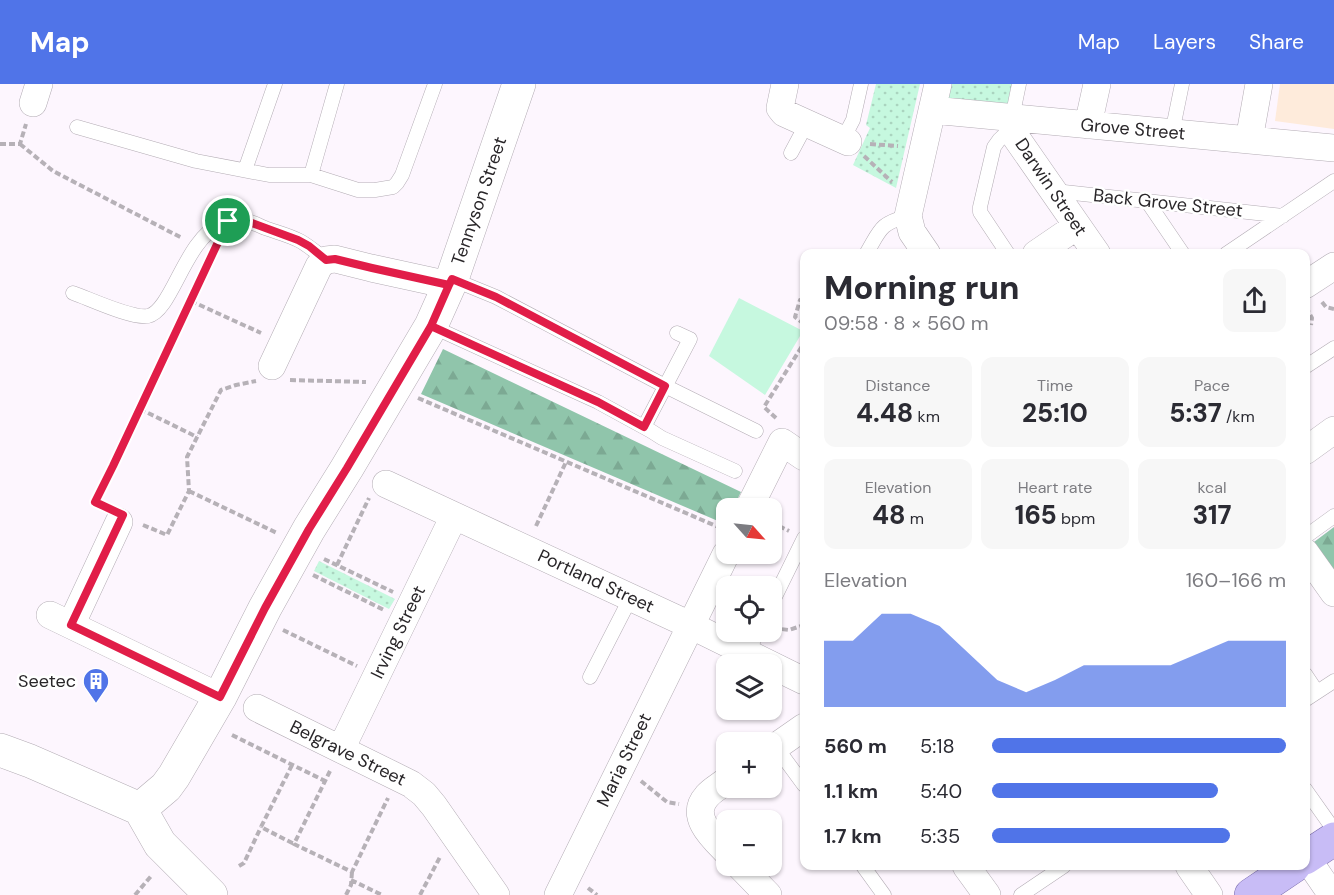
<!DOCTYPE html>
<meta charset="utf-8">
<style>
:root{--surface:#fff;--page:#f7f7f7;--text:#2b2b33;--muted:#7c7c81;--accent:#5074e8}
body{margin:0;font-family:"DM Sans",sans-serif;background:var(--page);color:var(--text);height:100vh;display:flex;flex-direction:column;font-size:22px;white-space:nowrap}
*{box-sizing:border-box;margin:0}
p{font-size:20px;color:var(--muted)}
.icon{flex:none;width:33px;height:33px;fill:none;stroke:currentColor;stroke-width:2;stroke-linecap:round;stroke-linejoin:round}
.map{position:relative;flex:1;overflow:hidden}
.drawer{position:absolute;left:800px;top:165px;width:510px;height:621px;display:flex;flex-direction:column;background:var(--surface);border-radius:12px;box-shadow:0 2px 4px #0004}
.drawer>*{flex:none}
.needle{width:39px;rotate:117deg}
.tools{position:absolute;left:716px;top:414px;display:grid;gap:12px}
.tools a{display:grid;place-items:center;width:66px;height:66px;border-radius:12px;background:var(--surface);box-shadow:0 2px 4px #0004;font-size:30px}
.pin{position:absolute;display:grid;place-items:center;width:51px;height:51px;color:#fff;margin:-26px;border:3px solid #fff;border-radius:50%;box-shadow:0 2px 6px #0007}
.round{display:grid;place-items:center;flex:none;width:63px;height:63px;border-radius:12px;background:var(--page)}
.headline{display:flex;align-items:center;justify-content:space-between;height:102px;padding:0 24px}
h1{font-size:33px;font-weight:800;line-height:45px}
.figures{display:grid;grid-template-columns:repeat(3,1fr);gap:9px;height:102px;padding:6px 24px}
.figures div{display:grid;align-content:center;border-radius:12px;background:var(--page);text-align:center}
.figures b{font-size:26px;font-weight:800}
.figures small{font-size:16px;font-weight:400}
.figures p{font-size:16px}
.chart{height:168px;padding:12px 24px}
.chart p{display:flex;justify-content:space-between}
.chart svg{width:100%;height:108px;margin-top:6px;fill:var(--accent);opacity:.7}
ul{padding:0 24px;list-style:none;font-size:20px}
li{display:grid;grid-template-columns:96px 72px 1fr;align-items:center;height:45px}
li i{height:15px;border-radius:8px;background:var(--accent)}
header{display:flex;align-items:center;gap:36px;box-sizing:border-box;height:84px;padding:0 30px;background:var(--accent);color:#fff}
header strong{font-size:28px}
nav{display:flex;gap:33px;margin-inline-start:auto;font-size:21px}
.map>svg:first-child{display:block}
</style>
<header>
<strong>Map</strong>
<nav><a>Map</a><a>Layers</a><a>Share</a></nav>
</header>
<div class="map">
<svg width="1334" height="811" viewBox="0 0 1334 811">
<defs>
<pattern id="grass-dots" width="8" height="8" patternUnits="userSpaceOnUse" patternTransform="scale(1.5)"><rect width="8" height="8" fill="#c6f8df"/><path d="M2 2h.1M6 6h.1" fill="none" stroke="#aad4bf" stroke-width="1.8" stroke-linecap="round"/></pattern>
<pattern id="forest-firs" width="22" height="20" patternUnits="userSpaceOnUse" patternTransform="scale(1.5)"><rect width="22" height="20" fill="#90c5ab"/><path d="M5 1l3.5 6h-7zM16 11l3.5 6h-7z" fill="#7ca993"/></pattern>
</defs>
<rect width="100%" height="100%" fill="#fdf6fe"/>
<path fill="#feebdb" d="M1280,0H1334V45L1275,37Z"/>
<path fill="url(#grass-dots)" d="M876,0H920L896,104L853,81L870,44L866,41Z
M938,0H1019L1017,7L1000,33L957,29Z
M319,477L395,515L389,525L314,487Z"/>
<path fill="url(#forest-firs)" d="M443,265L741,408L733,424H726L725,440L421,310Z
M1334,443V494L1310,461Z"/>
<path fill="#c6f8df" d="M739,214L803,247L765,311L709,272Z"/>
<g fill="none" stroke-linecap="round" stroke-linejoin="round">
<g stroke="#b3acb4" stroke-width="15">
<path id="service" d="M337,0L311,91L358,106H375L393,103L397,99L402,91L435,0
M1012,34L1019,0
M77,43L196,77L269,91H311
M1172,49L1182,0
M843,55L853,36L861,0
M791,69L807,39
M245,86L275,0
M1055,107L1283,132
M1147,117L1183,170
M866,170C881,145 879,140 908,132
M1008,170L980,128V123L994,63L999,56L1012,44
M1226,170L1334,97
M452,195L496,213L665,302L756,347
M73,209C90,215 132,235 148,232C172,227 185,155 221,140C228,137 236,135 243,136C250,137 258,141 265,144C276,148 289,151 300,157C309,162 317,169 326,176
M431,242L598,318L651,347L662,354L735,387
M1305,283L1334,264
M644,343L690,255L677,249
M1305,453L1334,432
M771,521L804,454
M747,569L758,548
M1305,590L1317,608
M590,593L631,513
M1305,616L1334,597
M776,663L804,701
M1305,705L1334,746
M863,782L884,811
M1021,811L1064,782"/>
</g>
<g stroke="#b3acb4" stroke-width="28">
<path id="minor" d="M785,0L780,24L784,29L848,58
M33,19L39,0
M932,26L1334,64
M1012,34V44L1015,52L1097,170
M1088,41L1097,0
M1249,56L1259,0
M927,170L912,148L908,132L938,0
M1036,170L1077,142
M1305,201L1334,182
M272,282L319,182L326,176L335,175L371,184L449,201
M1305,367L1334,346
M386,400L690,541L804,597
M749,424L782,358L804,373
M1305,468L1334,509
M50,531L220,613
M71,541L119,438
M257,624L411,700L424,710L434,722L496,811
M341,665L454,432
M771,666L804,643
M726,697C720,702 712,706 707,712C689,732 712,753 726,767
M1306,773L1332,811
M740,782L768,811
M966,782L987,811
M1189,782L1209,811
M558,811L726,470"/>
</g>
<g stroke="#b3acb4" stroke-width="34">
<path id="tertiary" d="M0,666L30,677L140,725L160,760L211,811
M140,725L166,703L174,692L220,613L265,524L309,445L347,384L431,242L452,195L519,0"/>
</g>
<g stroke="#796baa" stroke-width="34">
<path id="primary" d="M1305,774L1334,755
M1251,811L1294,782"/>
</g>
<path stroke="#b6b1b7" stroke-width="4" stroke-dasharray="6 3" stroke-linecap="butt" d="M0,60H20L26,40
M20,60L53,87L182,154
M870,60L898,62
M864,72L892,98
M804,216H800L795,233L804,240
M191,217L261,249
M1322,218L1326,223L1334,225
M1305,226L1307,225L1312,234L1311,241
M290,296L366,298
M418,314L723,445
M140,325L197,353
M776,334L764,323L804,259
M189,407L277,449
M103,422L95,418L113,382L206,184
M771,438L789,447
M143,441L167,451L189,407L187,373L221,306L236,301L256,297
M536,442L566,378
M324,475L393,508
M337,481L369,414
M313,491L384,526
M773,544L789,546L804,541
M283,546L357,582
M232,651L325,697
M292,681L261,743L294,760
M330,687L294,760L352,788L388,714
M641,697L667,718L679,720
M239,782L244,779L261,743
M351,796L382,811
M588,804L597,811
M135,811L152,791
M346,811L351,801L352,788
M420,811L440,773"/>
<use href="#service" stroke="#fff" stroke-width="14"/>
<use href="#minor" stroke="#fff" stroke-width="27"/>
<use href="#tertiary" stroke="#fff" stroke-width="33"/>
<use href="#primary" stroke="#c8bcf6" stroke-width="33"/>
</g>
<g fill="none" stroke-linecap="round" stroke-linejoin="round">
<g stroke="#fff" stroke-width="12">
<path id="route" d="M228,137L113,382L95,418L123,431L71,541L220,613L265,524L309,445L347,384L431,242L449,201L452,195L496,213L665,302L644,343L598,318L431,242L449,201L372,184L335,175L326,176L309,162L298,156L244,136L228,137"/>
</g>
<use href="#route" stroke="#e11d48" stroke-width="8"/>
</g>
<defs>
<g id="building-pin" transform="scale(1.35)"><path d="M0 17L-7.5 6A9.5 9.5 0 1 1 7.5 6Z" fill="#5074e8" stroke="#fff"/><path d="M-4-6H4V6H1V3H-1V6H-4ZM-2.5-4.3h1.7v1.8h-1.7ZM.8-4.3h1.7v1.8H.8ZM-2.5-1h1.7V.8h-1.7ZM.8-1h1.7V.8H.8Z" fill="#fff"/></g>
</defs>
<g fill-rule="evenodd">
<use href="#building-pin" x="96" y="597"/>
</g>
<g text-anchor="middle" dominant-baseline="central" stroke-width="5" stroke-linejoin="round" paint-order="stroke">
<g font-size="18" fill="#292629" stroke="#fff">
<text transform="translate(1133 45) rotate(5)">Grove Street</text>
<text transform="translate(1051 103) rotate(56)">Darwin Street</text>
<text transform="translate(479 117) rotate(-71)">Tennyson Street</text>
<text transform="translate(1168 119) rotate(6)">Back Grove Street</text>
<text transform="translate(596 497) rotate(25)">Portland Street</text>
<text transform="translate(398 548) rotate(-64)">Irving Street</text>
<text transform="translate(348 669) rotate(26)">Belgrave Street</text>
<text transform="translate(624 676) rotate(-64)">Maria Street</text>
</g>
<g font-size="18" fill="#292629" stroke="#fff" text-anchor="end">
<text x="76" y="597">Seetec</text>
</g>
</g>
</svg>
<div class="tools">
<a><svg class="needle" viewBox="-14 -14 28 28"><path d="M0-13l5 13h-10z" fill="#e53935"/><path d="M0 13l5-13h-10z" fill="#7c7c81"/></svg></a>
<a><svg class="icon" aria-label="locate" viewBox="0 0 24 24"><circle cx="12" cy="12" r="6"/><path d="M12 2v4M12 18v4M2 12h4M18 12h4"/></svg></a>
<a><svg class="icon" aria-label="layers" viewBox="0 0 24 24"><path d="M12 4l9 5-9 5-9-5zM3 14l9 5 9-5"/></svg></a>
<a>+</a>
<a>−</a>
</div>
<div class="pin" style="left:228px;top:137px;background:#1e9e55"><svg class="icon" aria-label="arrive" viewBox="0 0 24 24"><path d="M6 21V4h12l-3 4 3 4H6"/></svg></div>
<section class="drawer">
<div class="headline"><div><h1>Morning run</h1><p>09:58 · 8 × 560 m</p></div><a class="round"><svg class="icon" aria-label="share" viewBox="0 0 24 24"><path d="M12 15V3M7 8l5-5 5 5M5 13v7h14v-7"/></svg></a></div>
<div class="figures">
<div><p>Distance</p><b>4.48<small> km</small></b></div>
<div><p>Time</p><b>25:10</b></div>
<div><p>Pace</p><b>5:37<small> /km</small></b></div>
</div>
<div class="figures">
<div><p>Elevation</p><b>48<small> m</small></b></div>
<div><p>Heart rate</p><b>165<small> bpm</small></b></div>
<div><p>kcal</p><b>317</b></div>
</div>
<div class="chart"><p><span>Elevation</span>160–166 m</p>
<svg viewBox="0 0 160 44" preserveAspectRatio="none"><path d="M0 44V17L10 17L20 6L30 6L40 11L50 22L60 33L70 38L80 33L90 27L100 27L110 27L120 27L130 22L140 17L150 17L160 17V44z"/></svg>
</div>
<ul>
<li><b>560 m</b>5:18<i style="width:100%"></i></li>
<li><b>1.1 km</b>5:40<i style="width:77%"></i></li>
<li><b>1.7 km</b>5:35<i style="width:81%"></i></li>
</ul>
</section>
</div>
